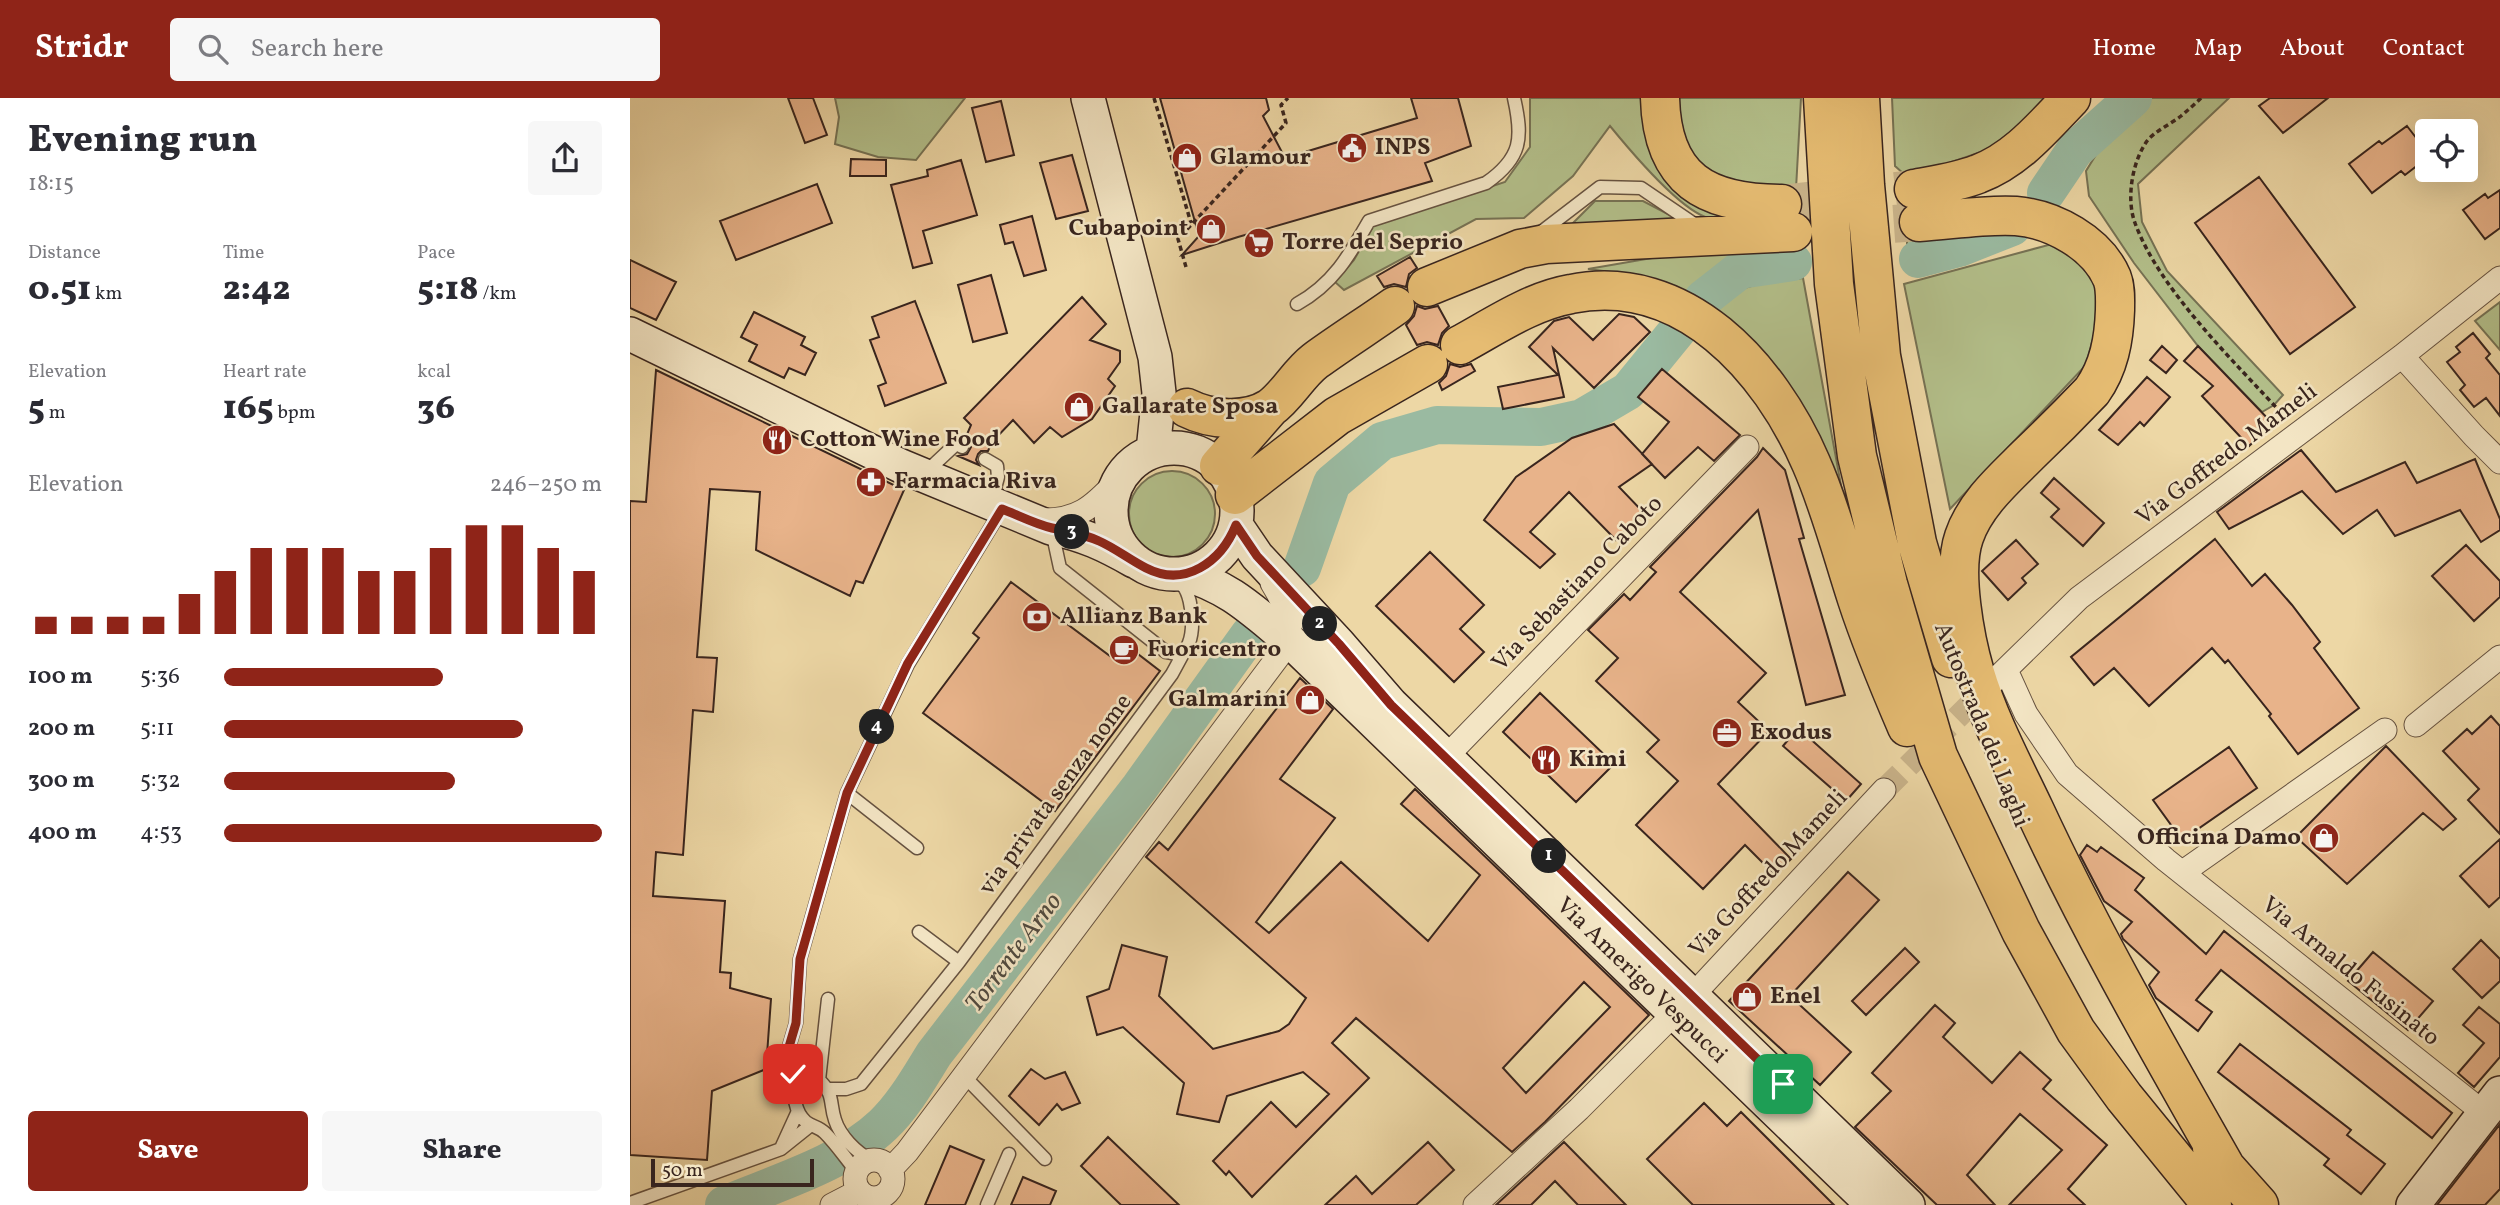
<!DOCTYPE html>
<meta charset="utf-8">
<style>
:root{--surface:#fff;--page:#f7f7f7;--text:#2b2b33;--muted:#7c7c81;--accent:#8f2418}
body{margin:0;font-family:Vollkorn,serif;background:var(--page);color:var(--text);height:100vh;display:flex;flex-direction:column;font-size:26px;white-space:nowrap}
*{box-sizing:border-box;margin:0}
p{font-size:23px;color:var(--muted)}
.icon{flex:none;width:38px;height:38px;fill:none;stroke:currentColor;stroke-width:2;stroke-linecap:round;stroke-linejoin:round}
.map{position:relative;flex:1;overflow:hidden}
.side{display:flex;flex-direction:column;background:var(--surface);width:630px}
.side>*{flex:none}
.tools{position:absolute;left:1785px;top:21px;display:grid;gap:14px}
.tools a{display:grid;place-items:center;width:63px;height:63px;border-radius:7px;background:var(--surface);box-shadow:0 7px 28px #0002;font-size:35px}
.scale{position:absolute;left:21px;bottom:18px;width:163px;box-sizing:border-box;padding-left:7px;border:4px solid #39251e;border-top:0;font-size:19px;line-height:24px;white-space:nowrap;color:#39251e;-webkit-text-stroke:5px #f3e5c4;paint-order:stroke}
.pin{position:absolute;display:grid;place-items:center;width:60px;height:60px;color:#fff;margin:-30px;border-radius:14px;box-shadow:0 4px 10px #0006}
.km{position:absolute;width:35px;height:35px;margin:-18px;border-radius:50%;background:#222;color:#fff;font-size:19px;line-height:35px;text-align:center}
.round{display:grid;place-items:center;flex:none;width:74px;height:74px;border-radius:7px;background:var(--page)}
.summary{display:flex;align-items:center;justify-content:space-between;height:119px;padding:0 28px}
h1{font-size:38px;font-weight:800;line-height:52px}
.stats{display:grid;grid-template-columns:repeat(3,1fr);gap:10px;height:119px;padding:7px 28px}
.stats div{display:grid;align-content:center}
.stats b{font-size:35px;font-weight:800}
.stats small{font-size:19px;font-weight:400}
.stats p{font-size:19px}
.chart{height:196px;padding:14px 28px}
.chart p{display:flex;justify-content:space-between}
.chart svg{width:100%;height:126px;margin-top:7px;stroke:var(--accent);stroke-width:6}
.cta{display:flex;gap:14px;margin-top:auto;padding:14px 28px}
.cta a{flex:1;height:80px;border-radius:7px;background:var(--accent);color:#fff;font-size:28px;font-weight:800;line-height:80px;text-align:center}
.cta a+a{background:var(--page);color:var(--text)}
ul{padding:0 28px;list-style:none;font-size:23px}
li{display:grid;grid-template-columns:112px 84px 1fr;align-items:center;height:52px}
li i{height:18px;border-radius:9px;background:var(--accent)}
header{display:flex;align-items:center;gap:42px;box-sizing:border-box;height:98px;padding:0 35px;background:var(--accent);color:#fff}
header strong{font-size:33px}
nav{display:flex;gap:38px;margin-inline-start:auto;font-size:24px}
.search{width:490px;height:63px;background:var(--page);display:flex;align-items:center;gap:18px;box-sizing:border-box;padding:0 24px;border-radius:7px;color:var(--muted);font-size:26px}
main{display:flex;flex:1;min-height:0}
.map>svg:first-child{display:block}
</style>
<header>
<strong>Stridr</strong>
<div class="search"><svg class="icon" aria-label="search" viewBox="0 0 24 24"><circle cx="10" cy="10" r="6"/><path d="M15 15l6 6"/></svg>Search here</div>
<nav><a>Home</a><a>Map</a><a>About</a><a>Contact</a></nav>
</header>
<main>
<section class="side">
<div class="summary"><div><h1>Evening run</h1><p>18:15</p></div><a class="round"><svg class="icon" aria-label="share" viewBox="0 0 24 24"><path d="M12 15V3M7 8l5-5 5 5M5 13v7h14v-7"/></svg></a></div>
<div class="stats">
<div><p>Distance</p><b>0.51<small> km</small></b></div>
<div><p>Time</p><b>2:42</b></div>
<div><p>Pace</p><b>5:18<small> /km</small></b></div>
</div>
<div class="stats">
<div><p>Elevation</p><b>5<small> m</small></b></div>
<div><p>Heart rate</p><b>165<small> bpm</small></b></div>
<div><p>kcal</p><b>36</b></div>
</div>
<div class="chart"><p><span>Elevation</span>246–250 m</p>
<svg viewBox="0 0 160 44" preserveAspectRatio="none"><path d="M5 44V38M15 44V38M25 44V38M35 44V38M45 44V30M55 44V22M65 44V14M75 44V14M85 44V14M95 44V22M105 44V22M115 44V14M125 44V6M135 44V6M145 44V14M155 44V22"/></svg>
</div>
<ul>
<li><b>100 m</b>5:36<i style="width:58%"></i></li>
<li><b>200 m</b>5:11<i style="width:79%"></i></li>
<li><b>300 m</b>5:32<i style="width:61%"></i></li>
<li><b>400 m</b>4:53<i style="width:100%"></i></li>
</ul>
<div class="cta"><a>Save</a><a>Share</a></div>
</section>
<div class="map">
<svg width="1870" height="1107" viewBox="0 0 1870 1107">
<rect width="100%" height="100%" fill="#edd7a5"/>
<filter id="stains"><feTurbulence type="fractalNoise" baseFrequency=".00286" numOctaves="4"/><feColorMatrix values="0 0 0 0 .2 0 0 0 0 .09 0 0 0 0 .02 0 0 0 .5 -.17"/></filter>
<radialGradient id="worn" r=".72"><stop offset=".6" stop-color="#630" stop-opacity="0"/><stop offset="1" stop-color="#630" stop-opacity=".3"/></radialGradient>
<path fill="#b3bf8a" stroke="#767254" stroke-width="2" d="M205,0H335L286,62L248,59L205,46L209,19Z
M900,0H1022L1032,63L1154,118C1131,119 1105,124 1083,121C1054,118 998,50 980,28L943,78L894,120L846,121L714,192L705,184L724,162L743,128L875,84L900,49Z
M1047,0H1171L1166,91L1102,88L1058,58Z
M1262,0H1418L1363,50L1295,73L1275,77L1265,68Z
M1520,0H1599L1508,86L1512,124L1537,173L1653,297L1644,307L1632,314L1568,248L1504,165L1459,98L1456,73L1472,47Z
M965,103H1013L1055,125L941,127Z
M1370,127L1302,150H1277V135Z
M1422,146L1457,168L1466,190L1470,214L1456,267L1320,411L1274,186Z
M1171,151L1097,164L1058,196L1012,178L958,171L1051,155Z
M1173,180L1219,431L1086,215C1089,210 1092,204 1096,200C1112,185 1152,183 1173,180Z
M1870,204V252L1845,223Z
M499 416a43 43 0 1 1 86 0a43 43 0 1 1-86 0Z"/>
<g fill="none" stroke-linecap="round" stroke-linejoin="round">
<path stroke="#9abaa1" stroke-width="38" d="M1416,95L1445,52L1503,0
M1288,161L1329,150L1382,129
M1073,201L1110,172L1163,164
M672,470L702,385L752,343L807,327L911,329L952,320L998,293L1051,228
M94,1107C146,1085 212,1066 253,1027C274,1007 289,980 304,956L510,689L619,537"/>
</g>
<path fill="#e8b38a" stroke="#39251e" stroke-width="2" fill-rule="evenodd" d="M158,0H183L197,37L175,45Z
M530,0H636L639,12L633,18L655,60L787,20L781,0H828L841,48L795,65L802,83L608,139L552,157L569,138Z
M1640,0H1698L1653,35L1629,8Z
M371,3L384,57L356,64L342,10Z
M1777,28L1797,54V60L1775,77L1771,73L1742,95L1719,66L1749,43L1752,46Z
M442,57L458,113L426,121L410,65Z
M221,61L256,62V78H220Z
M331,62L347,117L293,133L302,165L283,170L261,87L298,78L297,72Z
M1629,79L1725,209L1660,256L1565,125Z
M187,86L202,125L106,162L90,123Z
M1870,92V130L1855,141L1833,112L1855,96L1858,100Z
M402,118L416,172L394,178L383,144L375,146L370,127Z
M780,159L787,170L779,176L776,189L764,186L754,189L747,178Z
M0,162L46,184L26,222L0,210Z
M361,177L377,235L343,244L328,187Z
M452,199L476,226L460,242L490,253V264L478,281L485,288L462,321L432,339L420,329L404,345L383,322L362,344L358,353H351L348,356L346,362L349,367L328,358L337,356L341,349L335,341L341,327L334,320Z
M285,203L316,285L255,308L248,288L256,285L240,242L249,239L242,219Z
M787,208L795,211L808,208L819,228L812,235L808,247L797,244L787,247L776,227L784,218Z
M124,214L175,239L171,247L186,255L175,277L159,270L154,280L119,263L127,247L111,239Z
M989,216L1004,219L1020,234L964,290L923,250L934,299L873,311L868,289L928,277L899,249L924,223L939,219L963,242Z
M1843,235L1860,256L1856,260L1870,277V318L1856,300L1844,309L1830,292L1835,287L1817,264L1830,254L1826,249Z
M1532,248L1547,262L1536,275L1520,262Z
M1568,248L1643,326L1619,348L1572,298L1583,288L1554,263Z
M820,266L830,269L841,266L845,273L812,292L809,285L816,278Z
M1032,271L1110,337L1084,363L1068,349L1035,380L1012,356L1039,324L1008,299Z
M26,272L274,392L233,485L226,483L220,498L126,452L130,394L80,391L67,559L87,560L83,614L63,612L53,757L26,754L23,798L95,803L90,874L101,875L100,890L141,901L136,971L82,993L77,1062L0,1057V403L16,404Z
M1517,279L1540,299L1514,328L1510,324L1488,347L1469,332Z
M984,326L1022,366L989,389L1014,415L986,442L939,394L900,434L925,456L910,470L854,422L886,379L942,340Z
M1133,350L1155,372L1174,440L1169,441L1215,597L1176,607L1128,412L1050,494L1136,575L1108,604L1139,633L1088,686L1161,761L1145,777L1115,747L1073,791L1006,727L1048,683L1017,654L1029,642L966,583L988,560L958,532L994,496L1000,502L1026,474L1020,469L1127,359Z
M1671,352L1706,394L1775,364L1787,385L1845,361L1870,421V432L1851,444L1830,412L1765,438L1747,412L1713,436L1672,393L1599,431L1587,414Z
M1424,380L1474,425L1453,448L1421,419L1429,411L1411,395Z
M1585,441L1622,488L1635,476L1662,507L1690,544L1684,550L1729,610L1668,656L1639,618L1641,616L1598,562L1595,565L1582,550L1519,608L1484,570L1464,587L1441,559Z
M1386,442L1408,466L1392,480L1396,485L1378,502L1352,473Z
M1836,447L1870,483V499L1844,523L1802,478Z
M800,454L854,507L830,531L854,554L824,584L746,508Z
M381,484L480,558L491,543L530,573L425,713L293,615L349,540L343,535Z
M670,580L703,611L650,681L705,720L626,824L639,835L711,764L798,843L850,777L771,706L785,691L1019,917L915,1024L882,1054L726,920L702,945L739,980L622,1099L599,1073L596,1077L583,1063L641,1004L666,1029L699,996L673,974L597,998L589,1024L547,1016L554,985L493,929L467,937L457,899L479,891L492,847L537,859L529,898L583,951L649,933L659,926L676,900L516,759L529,744L538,752ZM954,884L980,909L896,995L873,970Z
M910,595L984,666L946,704L873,634Z
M1861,618L1870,628V736L1838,702L1849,691L1813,653L1837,631L1842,636Z
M1168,630L1231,686L1216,703L1153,648Z
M1756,648L1826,721L1813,732L1793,715L1717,786L1666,739Z
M1599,649L1627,690L1552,742L1523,702Z
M1870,741V799L1859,809L1830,778Z
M1457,747L1467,754L1471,749L1514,780L1505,792L1576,856L1594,833L1822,1015L1802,1040L1591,872L1566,902L1582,914L1568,933L1526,900L1519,887L1529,874L1493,841L1491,836L1502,824L1474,803L1450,757Z
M1218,774L1249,802L1160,898L1221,954L1190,987L1099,903Z
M1851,842L1870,861V883L1852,900L1823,871Z
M1275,850L1289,864L1236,917L1222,903Z
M1743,854L1803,903L1778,932L1718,883Z
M1305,907L1325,925L1313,939L1362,985L1390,954L1421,982L1413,991L1477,1047L1438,1091L1455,1107H1379L1432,1052L1390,1016L1337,1077L1365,1107H1307L1225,1029L1261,993L1242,975Z
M1849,909L1870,926V959L1844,989L1828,975L1854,945L1833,927Z
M1610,946L1721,1032L1717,1037L1755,1066L1731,1096L1694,1067L1699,1061L1588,974Z
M401,971L415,981L435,974L450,1005L432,1012L427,1006L409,1027L379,998Z
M1074,1005L1097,1028L1111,1014L1204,1107H1063L1017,1061Z
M1870,1026V1091L1855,1107H1807Z
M478,1039L549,1107H491L451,1068Z
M798,1044L824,1072L786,1107H695L726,1078L742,1096Z
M934,1044L996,1107H948L925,1083L901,1107H866Z
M320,1048L354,1062L335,1107H295Z
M393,1079L426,1093L420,1107H381Z"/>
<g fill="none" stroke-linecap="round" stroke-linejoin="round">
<path stroke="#c9b38a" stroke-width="23" stroke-dasharray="23 11" stroke-linecap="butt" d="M1254,692L1359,588"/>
<path stroke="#c9b38a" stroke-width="38" stroke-dasharray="38 19" stroke-linecap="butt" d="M1152,106L1284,91
M1207,130L1289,124"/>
<g stroke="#665240" stroke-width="15">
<path id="lane" d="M910,135L970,89L1011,90L1067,128
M667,206C703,186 719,158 739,123L856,85C892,60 893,40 884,0
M355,361L367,368L368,379L361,405
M296,374L326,346L332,349
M422,433L430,470L536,554C537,554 547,556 548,556C568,552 564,500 553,488C548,483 539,479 533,476
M217,695L287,750
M289,834L329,864
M334,978L415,1061
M189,982L198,901
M173,985L157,970L156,959L166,925L170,861L217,695L278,566L372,411
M199,991H216L231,986L329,864L542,576L555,552
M152,1048L168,1013
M227,1074C216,1061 207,1047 195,1035C189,1029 183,1029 176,1024C167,1016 158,994 173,986C177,983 184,983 189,982C205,997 199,1004 205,1022C210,1038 226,1054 241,1062
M0,1105L151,1051L181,1027
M357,1107L379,1056"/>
</g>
<g stroke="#665240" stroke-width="25">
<path id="street" d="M1772,258L1844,338L1870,364
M411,422C447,423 463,409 486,384
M1376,572L1396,616L1437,676L1536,762L1854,1015
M1365,582L1449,500L1772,258L1870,180
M1786,627L1870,559
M816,659L1117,349
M1553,774L1755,632
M1063,897L1254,692
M225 1081a19 19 0 1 1 38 0a19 19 0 1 1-38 0Z
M260,1072L277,1054L660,543C662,522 653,503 642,485
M202,1107L229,1093
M845,1107L949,1011L1044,916"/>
</g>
<g stroke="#39251e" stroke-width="36">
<path id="secondary" d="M458,0L525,259L529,295L523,353
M0,236L271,368L421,430C453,436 476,447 504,463
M481 413a63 63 0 1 1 126 0a63 63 0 1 1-126 0Z
M606,427L627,458L709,546L761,606L1278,1107
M554,476C600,489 624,514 660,543L1243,1107
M1783,1107L1870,995"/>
</g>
<g stroke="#39251e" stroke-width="41">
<path id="highway" d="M1030,0C1032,82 1076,106 1152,106
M1193,0L1204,186L1227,358L1258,486L1308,658L1391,833L1446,933L1494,999L1582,1107
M1230,0L1235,87L1251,258L1287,445L1321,560
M1284,91C1305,87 1328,84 1348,76C1386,62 1413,29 1441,0
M1289,124C1321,122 1355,116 1386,118C1423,121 1467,145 1482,180C1486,190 1485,202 1485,212C1484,242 1479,269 1462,293C1441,315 1420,336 1398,357C1374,381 1345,406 1334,439C1322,473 1335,541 1345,575C1359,622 1383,667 1404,711C1461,834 1529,952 1596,1070
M797,189L890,151L916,146L1163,134
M830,247C865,228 901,203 941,196C1054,173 1140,270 1181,365C1200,408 1212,455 1227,501C1241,544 1259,587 1277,629
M557,310C581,322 616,325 640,310C657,298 668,276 685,263C711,244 738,227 765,208
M589,368L640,310
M605,397L707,318L798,266
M1582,1050L1596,1070L1629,1107"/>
</g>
<path stroke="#39251e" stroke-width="3.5" stroke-dasharray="5 3.5" stroke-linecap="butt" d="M524,0L561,125
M1571,0C1565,6 1558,12 1551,18C1541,26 1525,33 1517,43C1502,64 1496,101 1505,125C1530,193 1605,264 1654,318
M556,169L548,141L656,25L651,7L658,0"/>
<use href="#lane" stroke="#f3e5c4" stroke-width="12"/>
<use href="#street" stroke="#f3e5c4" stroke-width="23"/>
<use href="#secondary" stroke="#f3e5c4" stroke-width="33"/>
<use href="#highway" stroke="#e6bc72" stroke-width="38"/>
</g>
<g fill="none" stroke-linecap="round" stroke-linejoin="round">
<g stroke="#fff" stroke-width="14">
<path id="route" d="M163,976L157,970L156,959L166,925L170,861L217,695L278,565L372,411C388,417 405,426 422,430C438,434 454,436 469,443C485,450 500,462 516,470C555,490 591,464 606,427L627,458L709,546L761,607L1153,986"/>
</g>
<use href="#route" stroke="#8f2418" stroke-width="9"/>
</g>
<defs>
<g id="civic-disc" transform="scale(1.575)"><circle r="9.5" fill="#8f2418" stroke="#f3e5c4"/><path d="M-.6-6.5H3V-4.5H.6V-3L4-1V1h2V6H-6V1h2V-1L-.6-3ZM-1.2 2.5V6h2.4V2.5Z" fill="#fff"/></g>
<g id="shop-disc" transform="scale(1.575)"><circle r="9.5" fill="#8f2418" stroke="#f3e5c4"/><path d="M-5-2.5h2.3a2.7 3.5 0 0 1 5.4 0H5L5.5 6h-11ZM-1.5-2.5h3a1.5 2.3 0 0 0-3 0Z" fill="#fff"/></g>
<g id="supermarket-disc" transform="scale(1.575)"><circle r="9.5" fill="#8f2418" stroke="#f3e5c4"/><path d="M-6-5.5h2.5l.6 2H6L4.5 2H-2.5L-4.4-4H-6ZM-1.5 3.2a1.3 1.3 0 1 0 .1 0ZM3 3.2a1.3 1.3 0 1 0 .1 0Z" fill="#fff"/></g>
<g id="restaurant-disc" transform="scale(1.575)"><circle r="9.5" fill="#8f2418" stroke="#f3e5c4"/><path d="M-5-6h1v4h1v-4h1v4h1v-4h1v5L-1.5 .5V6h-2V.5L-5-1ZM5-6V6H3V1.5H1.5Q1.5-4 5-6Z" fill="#fff"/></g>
<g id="pharmacy-disc" transform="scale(1.575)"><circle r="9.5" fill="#8f2418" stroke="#f3e5c4"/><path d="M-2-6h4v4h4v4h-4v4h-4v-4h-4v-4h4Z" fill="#fff"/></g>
<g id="bank-disc" transform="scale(1.575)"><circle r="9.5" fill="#8f2418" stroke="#f3e5c4"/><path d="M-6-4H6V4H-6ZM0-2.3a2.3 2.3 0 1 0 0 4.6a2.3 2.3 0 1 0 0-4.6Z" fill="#fff"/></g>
<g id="cafe-disc" transform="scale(1.575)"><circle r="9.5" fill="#8f2418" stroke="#f3e5c4"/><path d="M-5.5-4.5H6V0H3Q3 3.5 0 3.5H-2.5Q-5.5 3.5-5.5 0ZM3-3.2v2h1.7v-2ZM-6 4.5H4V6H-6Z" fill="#fff"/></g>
<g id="office-disc" transform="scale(1.575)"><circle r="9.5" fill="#8f2418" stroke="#f3e5c4"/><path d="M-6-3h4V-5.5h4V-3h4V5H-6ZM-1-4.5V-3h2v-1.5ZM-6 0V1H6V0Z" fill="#fff"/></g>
</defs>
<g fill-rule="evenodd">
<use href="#civic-disc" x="722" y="50"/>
<use href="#shop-disc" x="557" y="60"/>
<use href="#shop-disc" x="581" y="131"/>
<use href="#supermarket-disc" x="629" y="145"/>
<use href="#shop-disc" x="449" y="309"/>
<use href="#restaurant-disc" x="147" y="342"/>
<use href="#pharmacy-disc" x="241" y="384"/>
<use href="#bank-disc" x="407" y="519"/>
<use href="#cafe-disc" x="494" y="552"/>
<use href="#shop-disc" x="680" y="602"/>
<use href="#office-disc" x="1097" y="635"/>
<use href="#restaurant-disc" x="916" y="662"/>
<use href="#shop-disc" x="1694" y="740"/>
<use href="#shop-disc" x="1117" y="899"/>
</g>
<g text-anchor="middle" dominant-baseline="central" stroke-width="5" stroke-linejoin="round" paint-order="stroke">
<g font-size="24" font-weight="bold" fill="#39251e" stroke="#f3e5c4" text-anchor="start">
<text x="745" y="50">INPS</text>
<text x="580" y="60">Glamour</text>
<text x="558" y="131" text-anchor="end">Cubapoint</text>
<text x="652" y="145">Torre del Seprio</text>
<text x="472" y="309">Gallarate Sposa</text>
<text x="170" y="342">Cotton Wine Food</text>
<text x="264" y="384">Farmacia Riva</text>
<text x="430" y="519">Allianz Bank</text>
<text x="517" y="552">Fuoricentro</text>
<text x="657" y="602" text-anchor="end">Galmarini</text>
<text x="1120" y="635">Exodus</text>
<text x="939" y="662">Kimi</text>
<text x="1671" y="740" text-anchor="end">Officina Damo</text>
<text x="1140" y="899">Enel</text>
</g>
<g font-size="24" fill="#39251e" stroke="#f3e5c4">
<text transform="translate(1597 357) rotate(-37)">Via Goffredo Mameli</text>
<text transform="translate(948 486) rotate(-46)">Via Sebastiano Caboto</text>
<text transform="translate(1351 627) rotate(68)">Autostrada dei Laghi</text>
<text transform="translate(426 697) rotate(-54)">via privata senza nome</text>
<text transform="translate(1139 776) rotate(-47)">Via Goffredo Mameli</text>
<text transform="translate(1720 874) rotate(39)">Via Arnaldo Fusinato</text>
<text transform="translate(1011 883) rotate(44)">Via Amerigo Vespucci</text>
</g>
<g font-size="26" font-style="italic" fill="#514a3f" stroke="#f3e5c4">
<text transform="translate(384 855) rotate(-53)">Torrente Arno</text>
</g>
</g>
<rect width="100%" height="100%" filter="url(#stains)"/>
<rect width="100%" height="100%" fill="url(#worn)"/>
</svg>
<div class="tools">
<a><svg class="icon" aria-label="locate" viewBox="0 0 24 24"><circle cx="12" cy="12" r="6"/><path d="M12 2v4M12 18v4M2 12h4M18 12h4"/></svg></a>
</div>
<div class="scale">50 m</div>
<div class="pin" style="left:1153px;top:986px;background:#1e9e55"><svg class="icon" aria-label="arrive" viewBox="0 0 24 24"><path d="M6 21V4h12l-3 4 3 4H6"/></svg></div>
<div class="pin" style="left:163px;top:976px;background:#d93025"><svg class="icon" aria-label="check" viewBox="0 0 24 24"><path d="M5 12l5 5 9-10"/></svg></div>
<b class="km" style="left:919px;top:758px">1</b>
<b class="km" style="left:690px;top:526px">2</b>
<b class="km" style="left:442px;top:434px">3</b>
<b class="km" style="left:247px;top:629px">4</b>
</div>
</main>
